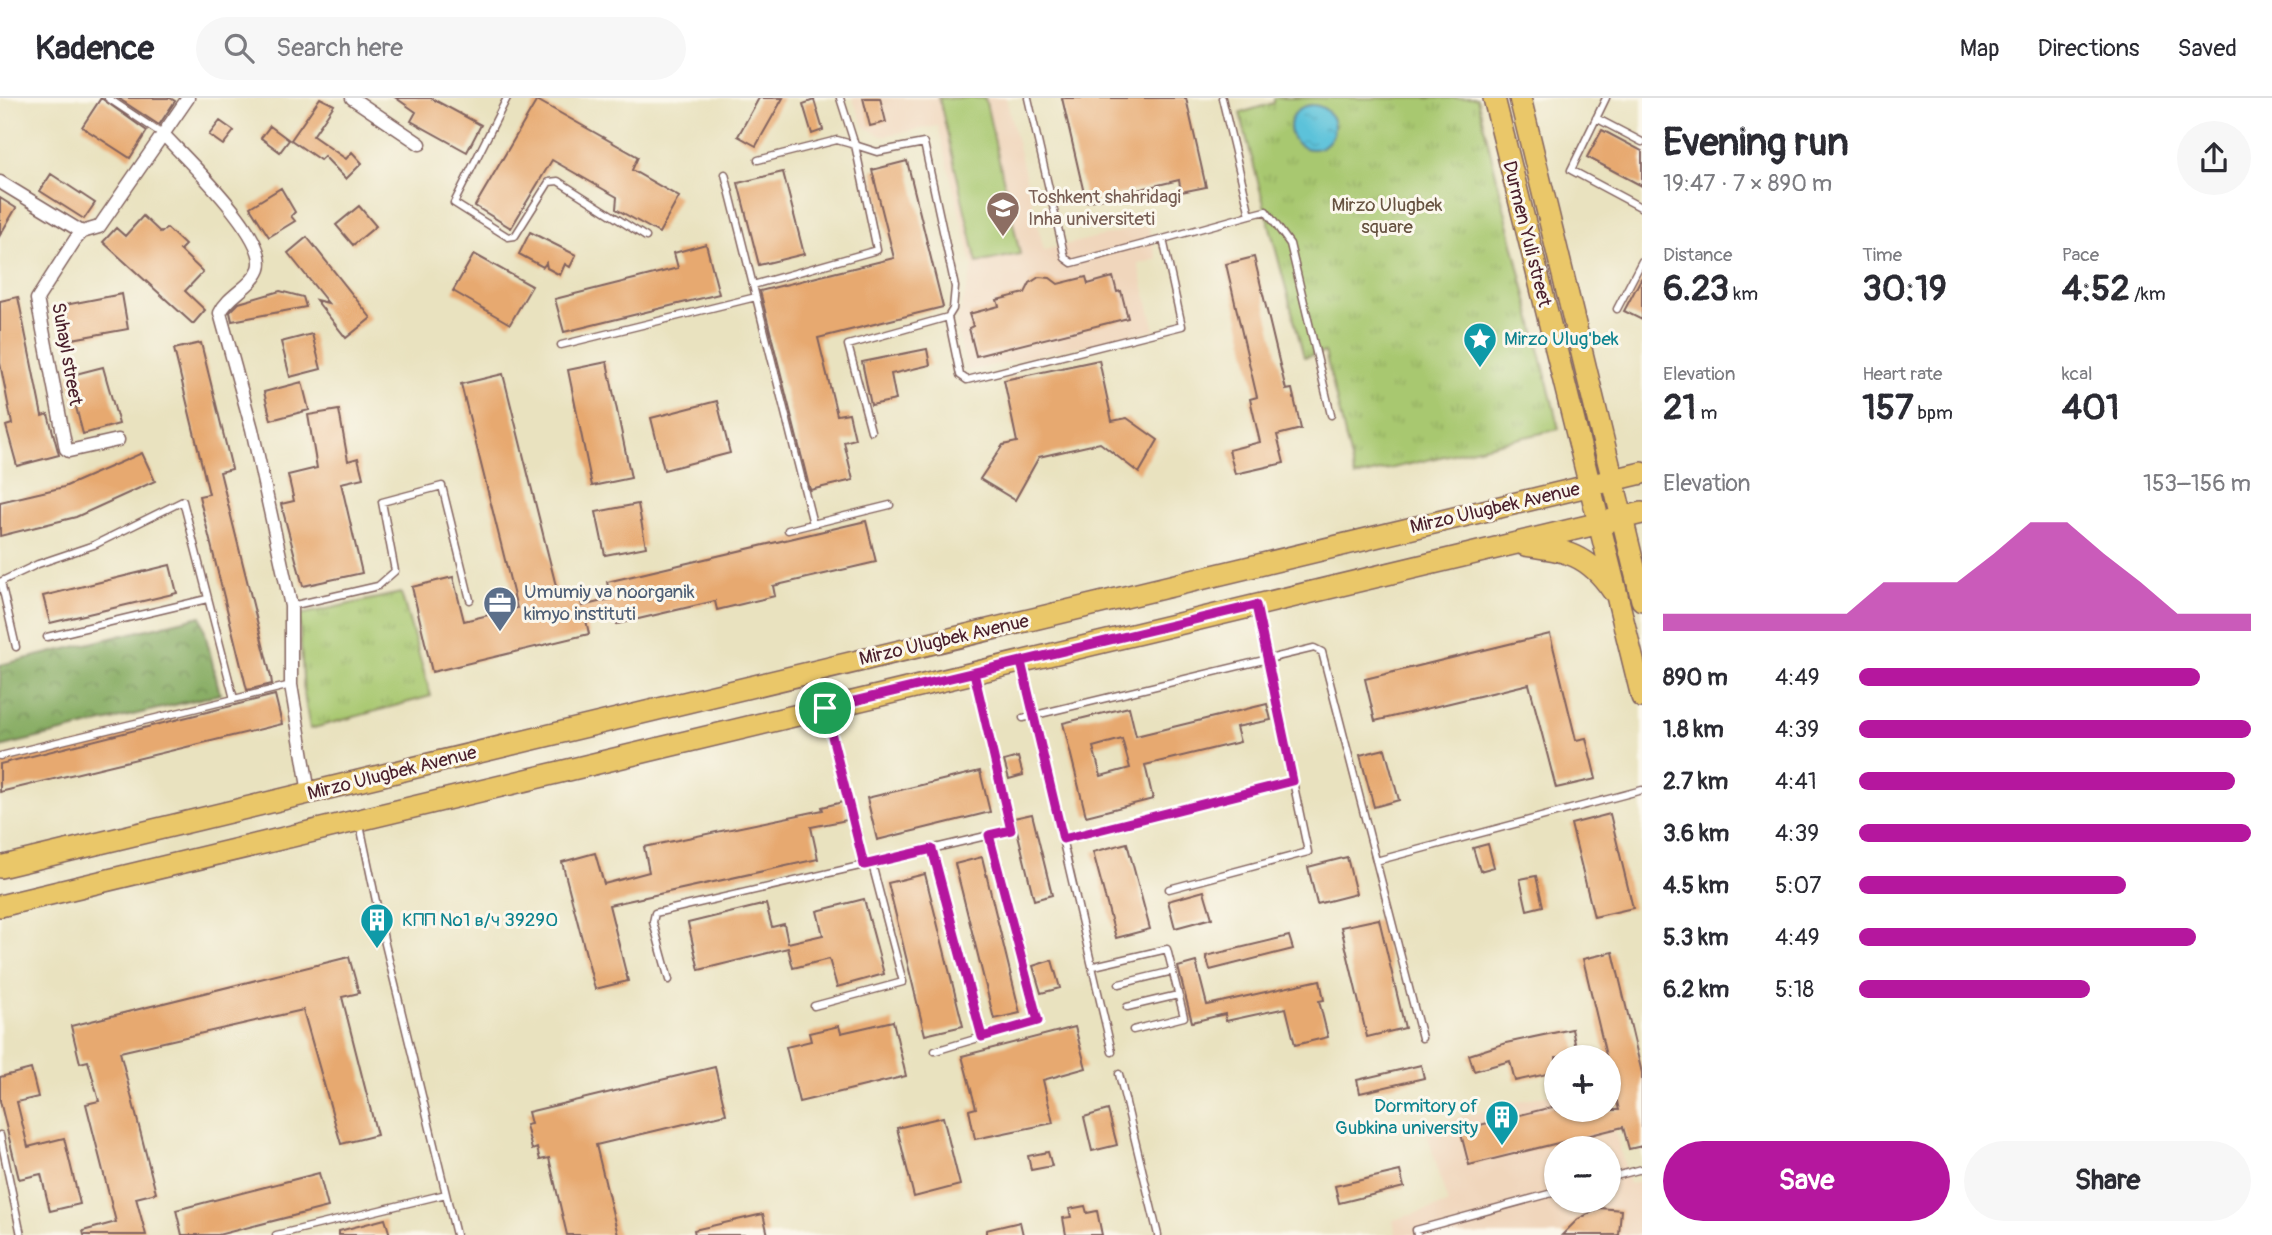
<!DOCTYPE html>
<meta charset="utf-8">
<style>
:root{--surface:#fff;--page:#f7f7f7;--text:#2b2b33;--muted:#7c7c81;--line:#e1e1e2;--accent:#b5179e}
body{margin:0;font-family:Pangolin,sans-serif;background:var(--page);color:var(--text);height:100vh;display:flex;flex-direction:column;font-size:26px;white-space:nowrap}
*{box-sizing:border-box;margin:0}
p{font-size:23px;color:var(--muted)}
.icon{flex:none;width:38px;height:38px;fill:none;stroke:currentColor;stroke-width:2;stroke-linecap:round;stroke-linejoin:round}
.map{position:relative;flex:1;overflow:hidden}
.drawer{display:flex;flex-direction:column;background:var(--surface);width:630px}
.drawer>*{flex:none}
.tools{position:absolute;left:1544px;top:947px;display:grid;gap:14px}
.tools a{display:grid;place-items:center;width:77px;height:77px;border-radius:50%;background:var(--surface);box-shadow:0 2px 5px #0004;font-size:35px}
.pin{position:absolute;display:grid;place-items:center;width:60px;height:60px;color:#fff;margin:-30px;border:4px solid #fff;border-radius:50%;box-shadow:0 2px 7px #0007}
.round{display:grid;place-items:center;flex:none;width:74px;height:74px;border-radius:37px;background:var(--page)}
.head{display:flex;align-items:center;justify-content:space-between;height:119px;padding:0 21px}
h1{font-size:38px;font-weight:800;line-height:52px}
.figures{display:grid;grid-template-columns:repeat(3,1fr);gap:10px;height:119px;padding:7px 21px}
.figures div{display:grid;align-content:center}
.figures b{font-size:35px;font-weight:800}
.figures small{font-size:19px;font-weight:400}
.figures p{font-size:19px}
.chart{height:196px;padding:14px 21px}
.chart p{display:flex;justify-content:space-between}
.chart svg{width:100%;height:126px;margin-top:7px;fill:var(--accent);opacity:.7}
.primary-button{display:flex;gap:14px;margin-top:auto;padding:14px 21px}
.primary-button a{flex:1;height:80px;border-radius:42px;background:var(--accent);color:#fff;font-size:28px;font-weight:800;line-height:80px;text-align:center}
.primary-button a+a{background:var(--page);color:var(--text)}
ul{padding:0 21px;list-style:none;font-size:23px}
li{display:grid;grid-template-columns:112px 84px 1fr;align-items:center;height:52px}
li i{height:18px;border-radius:9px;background:var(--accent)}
header{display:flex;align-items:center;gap:42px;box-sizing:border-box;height:98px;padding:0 35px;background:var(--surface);border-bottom:2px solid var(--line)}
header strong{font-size:33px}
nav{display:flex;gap:38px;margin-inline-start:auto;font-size:24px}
.search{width:490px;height:63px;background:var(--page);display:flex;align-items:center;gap:18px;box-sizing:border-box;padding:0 24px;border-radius:38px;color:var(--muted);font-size:26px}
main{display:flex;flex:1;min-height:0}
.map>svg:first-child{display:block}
</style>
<header>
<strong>Kadence</strong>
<div class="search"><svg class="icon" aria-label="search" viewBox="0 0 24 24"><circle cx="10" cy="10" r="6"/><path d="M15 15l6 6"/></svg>Search here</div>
<nav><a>Map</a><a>Directions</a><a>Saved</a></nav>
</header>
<main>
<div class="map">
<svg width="1642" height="1137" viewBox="0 0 1642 1137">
<defs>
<pattern id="grass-tufts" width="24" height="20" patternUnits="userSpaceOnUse" patternTransform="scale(1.75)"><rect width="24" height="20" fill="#a8c870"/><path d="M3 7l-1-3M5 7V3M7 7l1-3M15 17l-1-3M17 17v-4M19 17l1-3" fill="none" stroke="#92ab61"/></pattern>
<pattern id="forest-crowns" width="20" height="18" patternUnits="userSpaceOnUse" patternTransform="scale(1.75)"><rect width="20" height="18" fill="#86ac62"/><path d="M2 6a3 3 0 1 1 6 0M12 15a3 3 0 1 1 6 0" fill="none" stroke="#708b51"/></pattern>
<pattern id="water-ripples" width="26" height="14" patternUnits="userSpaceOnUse" patternTransform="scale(1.75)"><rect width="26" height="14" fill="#5cc2da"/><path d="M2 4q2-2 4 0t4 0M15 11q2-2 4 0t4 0" fill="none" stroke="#52a6bb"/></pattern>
</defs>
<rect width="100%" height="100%" fill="#fbf7ec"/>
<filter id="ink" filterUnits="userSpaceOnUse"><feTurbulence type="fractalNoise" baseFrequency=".0143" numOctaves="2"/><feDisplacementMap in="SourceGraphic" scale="14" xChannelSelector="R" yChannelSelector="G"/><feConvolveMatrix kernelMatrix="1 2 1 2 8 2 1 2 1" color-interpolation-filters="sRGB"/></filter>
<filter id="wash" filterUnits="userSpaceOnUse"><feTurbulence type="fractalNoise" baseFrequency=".00686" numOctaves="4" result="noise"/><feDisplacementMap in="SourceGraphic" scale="28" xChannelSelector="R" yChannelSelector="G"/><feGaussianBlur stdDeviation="1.57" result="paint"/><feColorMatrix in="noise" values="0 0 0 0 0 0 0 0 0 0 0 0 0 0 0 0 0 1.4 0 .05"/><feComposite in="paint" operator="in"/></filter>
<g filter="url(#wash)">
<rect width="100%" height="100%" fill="#e9e2bf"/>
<path fill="#f0d6bc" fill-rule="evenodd" d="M852,0H1006L1044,152L1148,127L1157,161L1138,166L1155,232L967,273L956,227L973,169L938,28L882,38L865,29Z
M1556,994V1012H1608V1004L1629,1086L1642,1083V1137H1396L1393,1122L1448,1106L1425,1028ZM1556,1050H1608V1102H1556Z"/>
<path fill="url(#grass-tufts)" stroke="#79744e" stroke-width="2" d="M1274,0H1477L1559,331L1355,379L1325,254L1304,259L1240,15L1274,5Z
M401,495L431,598L310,631L304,596L299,517Z"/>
<path fill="url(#forest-crowns)" stroke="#686646" stroke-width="2" d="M201,518L220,596L0,649V567Z"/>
<path fill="#a8c870" stroke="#79744e" stroke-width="2" d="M939,0H985L1020,156L977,165Z"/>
<path fill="url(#water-ripples)" stroke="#537082" stroke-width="2" d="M1290 29a22 22 0 1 1 44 0a22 22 0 1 1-44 0Z"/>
<g id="blocks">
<path fill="#e7a96f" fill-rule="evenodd" d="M101,0L147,33L130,60L82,29Z
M118,0H170L175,3L159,27Z
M320,0L334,7L313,38L346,61L352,54L362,65L346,81L324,58L320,62L291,42Z
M396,0H431L481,27L467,54L411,23L416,14Z
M759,0H783L756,48L738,38Z
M863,0H880L886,24L870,28Z
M1062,0H1186L1206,89L1181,94L1179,82L1086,104Z
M537,2L638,59L632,72L679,99L659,135L616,111L617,99L552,62L511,130L475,108Z
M814,2L823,32L812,36L803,6Z
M220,23L234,33L223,47L209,37Z
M270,28L289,42L280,54L261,40Z
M1602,32L1642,53V88L1587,59Z
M907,63L943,209L818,240L837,317L849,315L855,341L844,344L853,382L810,392L760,193L894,160L872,72Z
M783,74L804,156L759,167L738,85Z
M51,76L95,105L84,121L40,93Z
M281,90L295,114L291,118L295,123L269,139L250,109Z
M0,100L16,110L0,137Z
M359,108L376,128L353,147L336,127Z
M143,118L161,135L167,130L185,147L180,152L203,174L185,193L205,212L193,226L103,144L116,130L125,138Z
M530,134L576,157L570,169L565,166L560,177L547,170L546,165L543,169L519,156Z
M307,139L371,220L346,240L316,202L328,205L288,155Z
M706,146L719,196L564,234L555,201L678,170L674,155Z
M474,156L532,188L510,226L453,193Z
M1254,159L1286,292L1292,291L1301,331L1277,337L1284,365L1235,376L1229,352L1260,344L1250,301L1257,299L1226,166Z
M1039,179L1050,180L1058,186L1086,179L1088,186L1113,179L1117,194L1121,193L1128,220L976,258L969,230L973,228L969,216L999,208L997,202L1025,195L1030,185Z
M1642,179V222L1624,213Z
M280,193L303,199L306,209L232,223L230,214L239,205Z
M122,196L128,231L72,241L65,207Z
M18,199L42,318L48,316L59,357L17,368L6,328L12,326L0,265V203Z
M312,236L321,271L290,279L281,244Z
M201,245L232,371L220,374L271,579L272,586L247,592L199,398L209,396L174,251Z
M927,251L930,267L891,276L896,302L871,307L862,264Z
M1099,262L1112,323L1127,320L1158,342L1139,375L1100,345L1039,359L1015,402L980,381L1003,347L1017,344L1004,282Z
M607,264L631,380L592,388L568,272Z
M103,269L119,326L83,336L68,278Z
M503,276L559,500L579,495L582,508L611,501L607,484L866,423L876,464L773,488L775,498L717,512L715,503L617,526L614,515L586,522L589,536L432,574L412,489L453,479L464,523L517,510L461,286Z
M302,284L309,312L271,322L264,294Z
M717,303L730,355L664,372L651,320Z
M339,312L348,363L358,360L363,380L341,385L362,475L303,488L281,406L294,403L288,377L317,370L308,317Z
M142,355L155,383L76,419L0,438V404L64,389Z
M638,406L646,449L605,457L596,414Z
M170,467L177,495L50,525L43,498Z
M1550,536L1576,642L1586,640L1596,681L1556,690L1529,586L1375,623L1365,581Z
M275,597L282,626L0,694V666Z
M1267,606L1271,622L1236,629L1240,644L1145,667L1153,701L1086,718L1063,625L1129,609L1136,638ZM1122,641L1130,670L1101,678L1093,649Z
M1385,651L1399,702L1374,709L1360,657Z
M1018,659L1023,677L1009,681L1004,663Z
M980,673L990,714L877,742L867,700Z
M843,704L847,722L811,729L818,761L609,807L628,883L595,891L562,764L595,755L604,786L649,774L644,749L823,712L822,709Z
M1032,716L1052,797L1034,802L1014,720Z
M1610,716L1633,810L1594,819L1571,726Z
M1127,745L1150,831L1116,840L1093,754Z
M1488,746L1494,769L1480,773L1473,750Z
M982,759L1020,915L994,921L955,766Z
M1347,759L1356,796L1317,806L1308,769Z
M925,776L963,928L925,937L888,785Z
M1536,778L1543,808L1527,812L1520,781Z
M1204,793L1212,820L1175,830L1168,803Z
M864,801L884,876L837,889L829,861L793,870L788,850L699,872L688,825L766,806L772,829L784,826L788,845L823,837L817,813Z
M1379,821L1405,930L1367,939L1341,829Z
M1289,838L1293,851L1210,872L1206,858Z
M1613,854L1642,975V1048L1629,1051L1623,1029L1469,1067L1460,1032L1556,1008V1012H1619L1583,861Z
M349,859L359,895L342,899L377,1037L341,1046L303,912L120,954L156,1095L136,1100L146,1137H84L83,1133L116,1124L86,1006L99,1003L88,963L80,965L71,928Z
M1052,862L1060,890L1041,895L1033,868Z
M1196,864L1207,907L1320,882L1324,902L1319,903L1328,939L1295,947L1286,910L1226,923L1225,916L1192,924L1178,869Z
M893,923L906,978L799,1004L786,949L811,943L809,935L839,928L841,935Z
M1075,929L1086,970L1043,982L1053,1025L975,1041L969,1012L976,1010L962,958Z
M1572,931L1578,959H1556V974L1515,983L1510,963L1474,973L1469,957L1506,945Z
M1421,967L1424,980L1360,995L1357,982Z
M715,969L726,1016L596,1047L618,1137H567L549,1060L540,1062L537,1050L532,1052L526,1027L531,1026L528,1014Z
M31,971L38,999L17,1004L28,1049L64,1040L80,1106L50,1113L41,1076L19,1081L0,1003V979Z
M1108,1012L1117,1047L1092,1053L1084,1019Z
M943,1019L960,1087L914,1099L897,1030Z
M1048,1054L1052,1068L1031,1072L1028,1058Z
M1400,1073L1404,1089L1339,1105L1335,1088Z
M319,1075L328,1109L218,1137H182L176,1112Z
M1085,1108L1087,1115L1097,1113L1102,1137H1066L1063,1120L1071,1119L1069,1111Z
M1600,1110L1621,1112L1619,1137H1562L1578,1121Z
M763,1116L768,1137H695L694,1132Z
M385,1121L390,1137H339V1133Z
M1020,1124L1023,1137H986V1132Z"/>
</g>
</g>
<g filter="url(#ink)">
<use href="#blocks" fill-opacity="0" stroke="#82635f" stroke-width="2"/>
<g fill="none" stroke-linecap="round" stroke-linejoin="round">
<g stroke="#82635f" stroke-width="9">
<path id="service" d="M108,0L162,36
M507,0L454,105L508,139L515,138L549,84L558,83L646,139
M840,0L855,47L877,54L924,45L955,189L953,211L948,219L848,247L871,333
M1028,0L1065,160L1072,165L1163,141
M1222,0L1250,117L1266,113L1290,146L1331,317
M1606,0L1571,72L1642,110
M1596,20L1642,44
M725,76L813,426
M753,187L877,152L855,47L837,42L758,62
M1617,211L1642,163
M948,219L960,277L967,282L1182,228L1163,141L1250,117
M561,247L756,199
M788,432L890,407
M0,484L38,466L94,447L183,403L234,601L291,587
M1,484L16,549
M291,508L378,488L395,473L382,404L442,388L470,502
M47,539L207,501
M1022,569L1112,954
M1023,620L1314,550L1322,554L1422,940
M0,658L234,601
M360,727L385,846L456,1137
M1063,741L1293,683
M932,751L982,939L1038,923L989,737
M1376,763L1642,692
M864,767L1011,732L975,579
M1169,791L1308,754L1257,513
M1094,868L1167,851L1184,919L1133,932
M669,882L653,824L655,815L864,767L827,615
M1119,886L1173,873
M814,908L903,884L872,766
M1127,909L1178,897
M935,953L982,939
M1119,976L1158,1137
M0,1037L21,1137
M1608,1080L1642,1071
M276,1137L446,1096
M1417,1137L1416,1132L1556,1094"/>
</g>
<g stroke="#82635f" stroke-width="15">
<path id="minor" d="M352,0L420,46
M164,37C185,60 270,140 259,171C252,189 228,197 220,215L252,331L291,508V587L309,695
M0,84L82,134
M118,342L69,353L66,351L37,201L75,142L82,134L99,129L188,0"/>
</g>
<g stroke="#82635f" stroke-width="24">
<path id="primary" d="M1494,0L1642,599
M1520,0L1642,502
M1525,447C1567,453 1588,456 1613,493
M0,769L1642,375
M0,808L1642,415"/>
</g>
<use href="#service" stroke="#fff" stroke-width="6"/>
<use href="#minor" stroke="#fff" stroke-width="12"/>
<use href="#primary" stroke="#eac769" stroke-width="21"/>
</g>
</g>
<g fill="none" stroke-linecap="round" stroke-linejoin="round" filter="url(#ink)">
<g stroke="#fff" stroke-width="14">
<path id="route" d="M825,610L864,767L932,751L982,939L1038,923L989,737L1011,732L974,575L1021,564L1063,741L1293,683L1256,507L825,610"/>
</g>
<use href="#route" stroke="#b5179e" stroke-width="9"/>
</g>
<defs>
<g id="university-pin" transform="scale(1.75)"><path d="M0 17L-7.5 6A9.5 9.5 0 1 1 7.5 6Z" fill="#8d6e63" stroke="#fbf7ec"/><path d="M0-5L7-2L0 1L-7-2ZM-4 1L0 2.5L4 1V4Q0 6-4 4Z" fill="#fff"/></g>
<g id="sight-pin" transform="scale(1.75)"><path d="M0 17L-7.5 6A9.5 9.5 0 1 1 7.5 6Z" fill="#0f9aa8" stroke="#fbf7ec"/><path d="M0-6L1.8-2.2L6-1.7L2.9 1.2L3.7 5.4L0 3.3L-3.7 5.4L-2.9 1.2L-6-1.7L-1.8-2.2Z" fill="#fff"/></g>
<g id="office-pin" transform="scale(1.75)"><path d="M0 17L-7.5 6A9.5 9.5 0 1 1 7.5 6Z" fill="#5c6f8a" stroke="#fbf7ec"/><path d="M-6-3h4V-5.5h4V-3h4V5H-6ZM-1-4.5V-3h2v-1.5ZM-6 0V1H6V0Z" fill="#fff"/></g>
<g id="building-pin" transform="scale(1.75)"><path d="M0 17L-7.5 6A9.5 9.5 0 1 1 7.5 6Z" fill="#0f9aa8" stroke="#fbf7ec"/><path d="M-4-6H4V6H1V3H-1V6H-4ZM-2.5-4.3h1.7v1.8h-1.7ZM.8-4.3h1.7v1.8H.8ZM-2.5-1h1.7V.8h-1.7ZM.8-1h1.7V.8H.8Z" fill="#fff"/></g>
</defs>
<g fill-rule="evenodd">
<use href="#university-pin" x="1003" y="110"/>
<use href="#sight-pin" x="1480" y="241"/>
<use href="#office-pin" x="500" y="505"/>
<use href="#building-pin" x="377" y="822"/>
<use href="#building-pin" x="1502" y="1019"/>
</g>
<g text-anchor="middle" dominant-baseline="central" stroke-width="6" stroke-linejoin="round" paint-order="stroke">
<g font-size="19" fill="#785e54" stroke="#fbf7ec" text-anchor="start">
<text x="1028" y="99">Toshkent shahridagi<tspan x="1028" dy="22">Inha universiteti</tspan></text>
</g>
<g font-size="19" fill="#665240" stroke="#fbf7ec">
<text x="1387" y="107">Mirzo Ulugbek<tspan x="1387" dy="22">square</tspan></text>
</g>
<g font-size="19" fill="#4a1f2b" stroke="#fbf7ec">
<text transform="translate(1527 136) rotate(76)">Durmen Yuli street</text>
<text transform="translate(67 256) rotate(80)">Suhayl street</text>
<text transform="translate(1495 410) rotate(-13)">Mirzo Ulugbek Avenue</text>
<text transform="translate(944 542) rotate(-13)">Mirzo Ulugbek Avenue</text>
<text transform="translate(392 675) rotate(-14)">Mirzo Ulugbek Avenue</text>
</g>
<g font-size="19" fill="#0d838f" stroke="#fbf7ec" text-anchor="start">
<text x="1504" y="241">Mirzo Ulug'bek</text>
<text x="402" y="822">КПП №1 в/ч 39290</text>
<text x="1478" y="1008" text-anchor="end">Dormitory of<tspan x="1478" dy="22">Gubkina university</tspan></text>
</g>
<g font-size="19" fill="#4e5e75" stroke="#fbf7ec" text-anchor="start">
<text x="524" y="494">Umumiy va noorganik<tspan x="524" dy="22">kimyo instituti</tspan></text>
</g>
</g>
</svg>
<div class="tools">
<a>+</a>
<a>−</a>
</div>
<div class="pin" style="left:825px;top:610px;background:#1e9e55"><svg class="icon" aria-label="arrive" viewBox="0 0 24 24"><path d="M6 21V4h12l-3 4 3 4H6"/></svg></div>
</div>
<section class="drawer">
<div class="head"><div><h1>Evening run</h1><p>19:47 · 7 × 890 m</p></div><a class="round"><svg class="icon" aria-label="share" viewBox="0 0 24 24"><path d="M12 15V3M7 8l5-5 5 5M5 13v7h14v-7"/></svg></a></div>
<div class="figures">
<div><p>Distance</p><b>6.23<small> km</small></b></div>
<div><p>Time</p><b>30:19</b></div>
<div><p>Pace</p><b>4:52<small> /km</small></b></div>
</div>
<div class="figures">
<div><p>Elevation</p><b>21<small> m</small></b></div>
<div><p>Heart rate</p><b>157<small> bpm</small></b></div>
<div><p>kcal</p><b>401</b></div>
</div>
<div class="chart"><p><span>Elevation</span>153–156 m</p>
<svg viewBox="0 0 160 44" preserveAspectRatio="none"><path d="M0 44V38L10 38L20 38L30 38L40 38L50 38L60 27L70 27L80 27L90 17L100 6L110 6L120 17L130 27L140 38L150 38L160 38V44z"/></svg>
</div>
<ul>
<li><b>890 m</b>4:49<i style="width:87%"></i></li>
<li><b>1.8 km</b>4:39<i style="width:100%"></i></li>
<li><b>2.7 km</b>4:41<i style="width:96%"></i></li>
<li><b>3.6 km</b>4:39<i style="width:100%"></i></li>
<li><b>4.5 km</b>5:07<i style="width:68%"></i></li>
<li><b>5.3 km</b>4:49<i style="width:86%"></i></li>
<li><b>6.2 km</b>5:18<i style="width:59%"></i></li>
</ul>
<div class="primary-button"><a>Save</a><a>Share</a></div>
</section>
</main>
